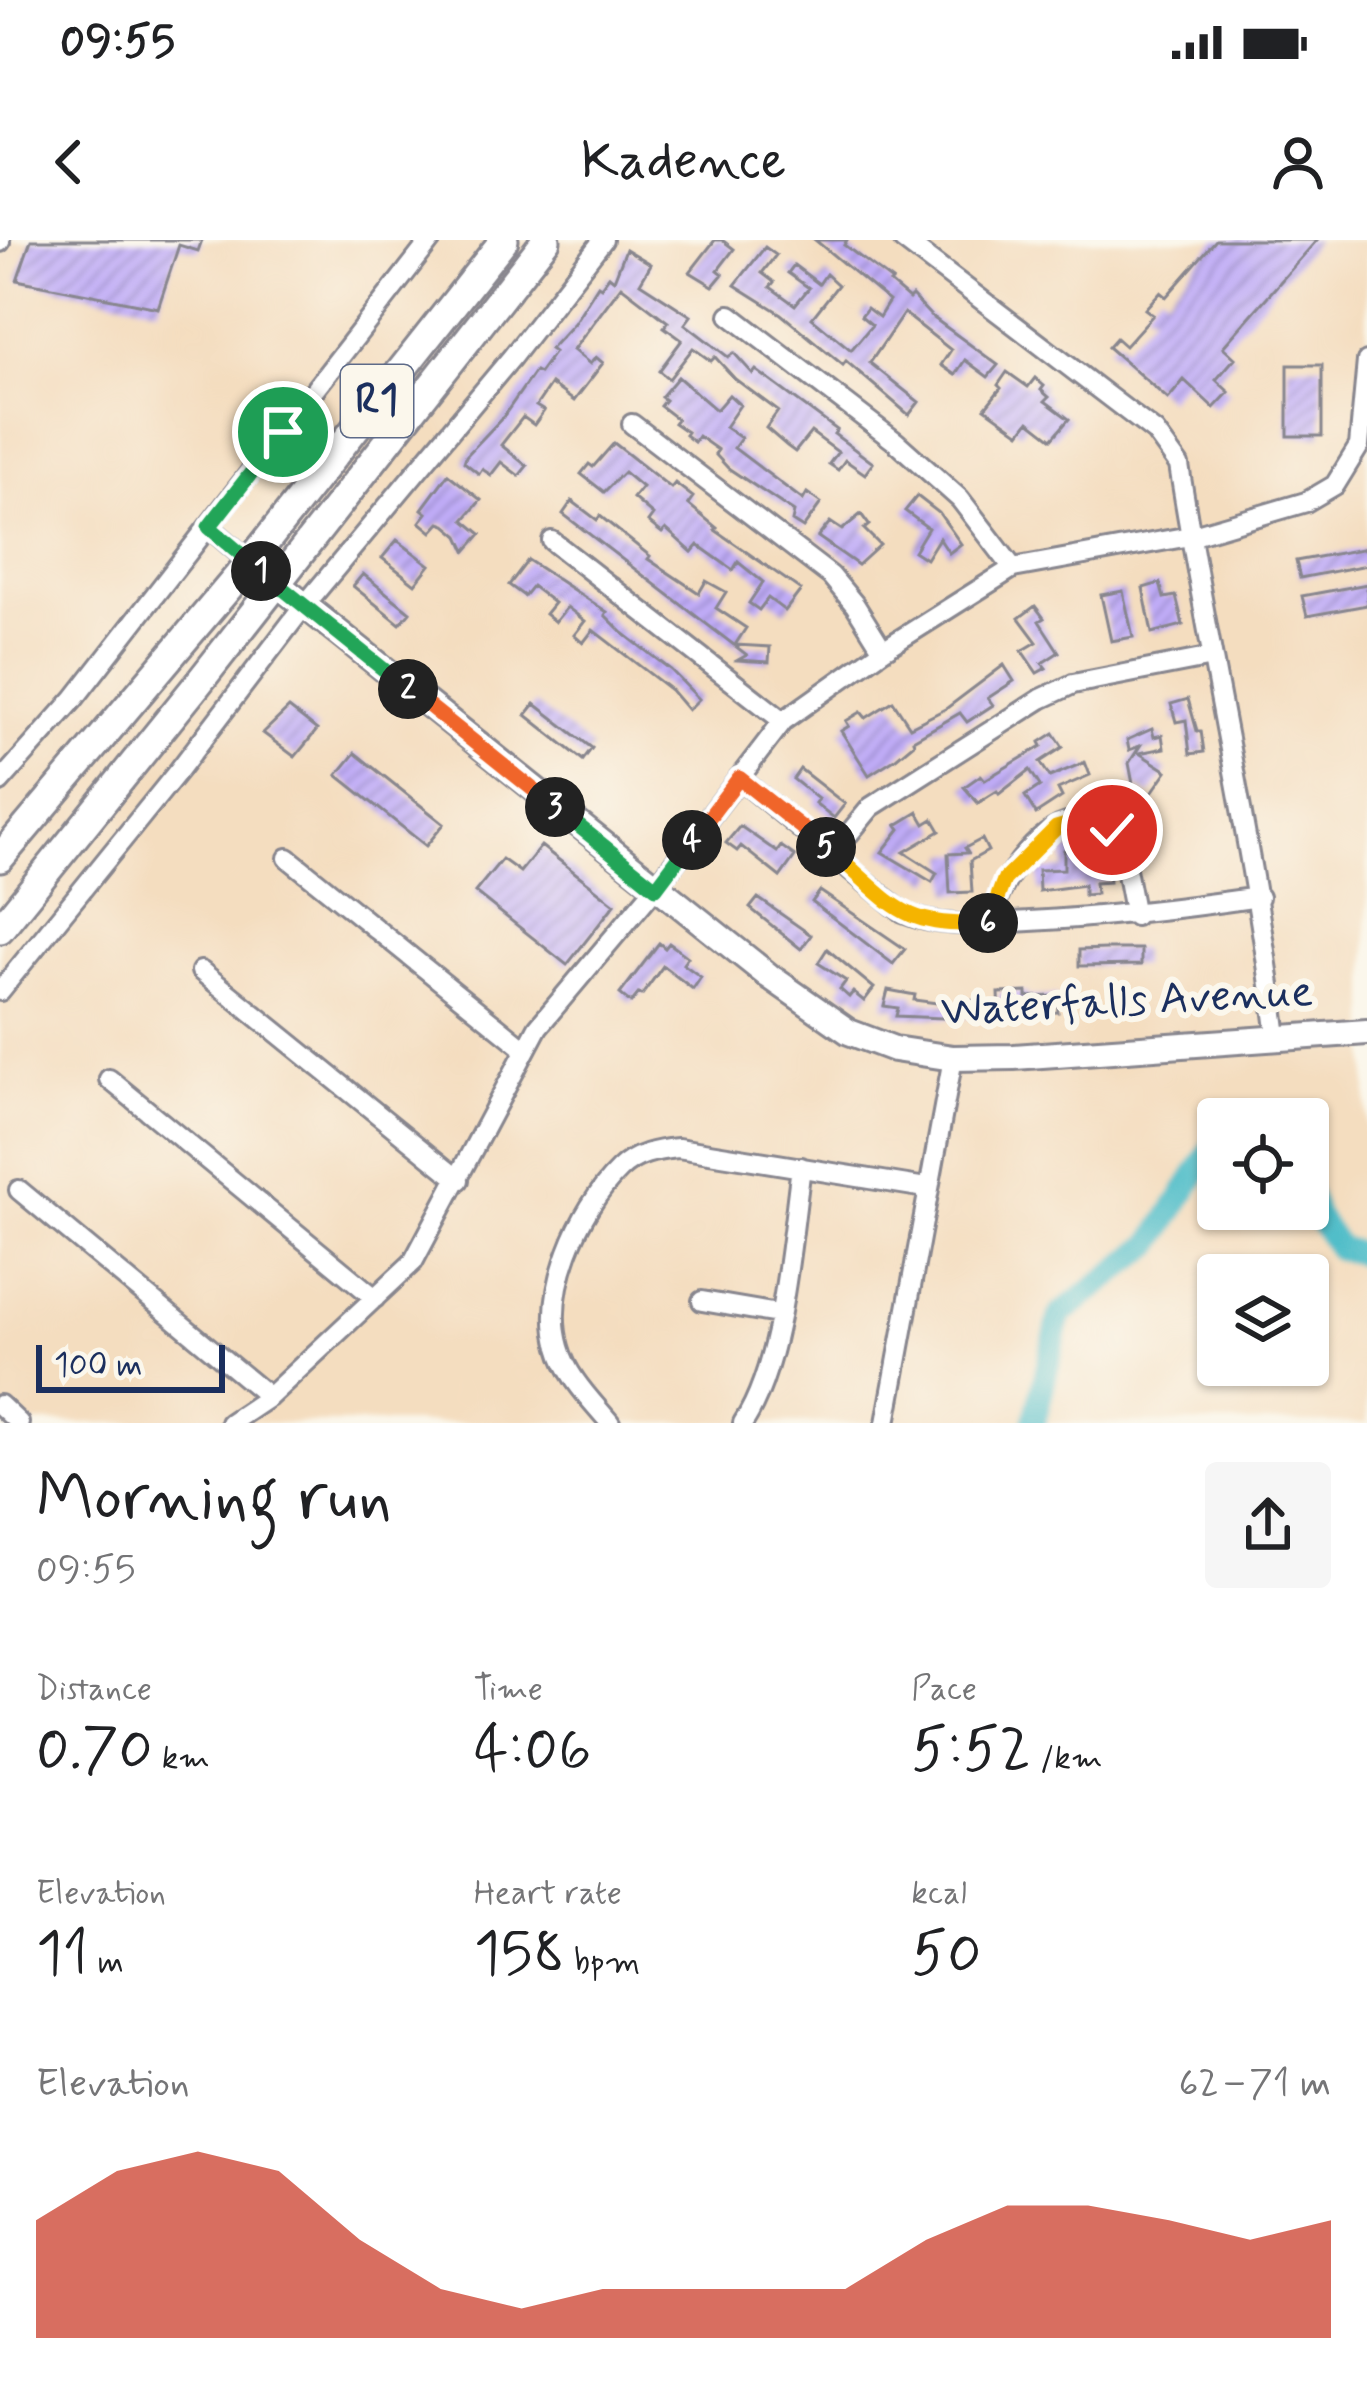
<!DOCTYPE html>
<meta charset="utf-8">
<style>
:root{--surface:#fff;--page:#f6f6f6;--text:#202124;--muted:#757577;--accent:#c8321e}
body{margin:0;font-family:Mynerve,sans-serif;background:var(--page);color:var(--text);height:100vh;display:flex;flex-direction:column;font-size:45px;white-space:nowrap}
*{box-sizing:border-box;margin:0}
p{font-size:39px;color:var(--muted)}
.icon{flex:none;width:66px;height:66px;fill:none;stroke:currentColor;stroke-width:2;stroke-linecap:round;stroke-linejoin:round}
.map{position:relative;height:1183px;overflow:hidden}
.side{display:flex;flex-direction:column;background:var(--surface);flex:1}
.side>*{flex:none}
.controls{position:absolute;left:1197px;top:858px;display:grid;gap:24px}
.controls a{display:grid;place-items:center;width:132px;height:132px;border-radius:12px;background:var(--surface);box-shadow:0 3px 9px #0004;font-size:60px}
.scale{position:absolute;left:36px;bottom:30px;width:189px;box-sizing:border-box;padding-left:12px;border:6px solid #1b2f5e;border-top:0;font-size:33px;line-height:42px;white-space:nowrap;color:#1b2f5e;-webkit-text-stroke:9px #fbf7ec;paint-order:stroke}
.pin{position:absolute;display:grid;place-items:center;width:102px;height:102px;color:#fff;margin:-51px;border:6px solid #fff;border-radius:50%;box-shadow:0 3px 12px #0007}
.km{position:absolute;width:60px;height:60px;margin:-30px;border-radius:50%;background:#222;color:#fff;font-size:33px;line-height:60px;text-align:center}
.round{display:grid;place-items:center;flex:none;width:126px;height:126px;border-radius:12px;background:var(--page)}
.summary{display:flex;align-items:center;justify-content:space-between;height:204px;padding:0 36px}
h1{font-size:66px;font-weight:600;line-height:90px}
.metrics{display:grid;grid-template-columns:repeat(3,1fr);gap:18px;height:204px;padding:12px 36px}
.metrics div{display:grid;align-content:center}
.metrics b{font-size:60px;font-weight:600}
.metrics small{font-size:33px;font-weight:400}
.metrics p{font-size:33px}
.chart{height:336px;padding:24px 36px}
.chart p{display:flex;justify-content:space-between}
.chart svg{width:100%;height:216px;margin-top:12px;fill:var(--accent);opacity:.7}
.status{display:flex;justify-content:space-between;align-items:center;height:84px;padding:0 60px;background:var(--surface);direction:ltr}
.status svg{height:33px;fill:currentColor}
header{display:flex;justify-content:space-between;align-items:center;height:156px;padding:0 36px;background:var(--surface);font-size:54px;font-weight:600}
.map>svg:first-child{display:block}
</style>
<div class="status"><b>09:55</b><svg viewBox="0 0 49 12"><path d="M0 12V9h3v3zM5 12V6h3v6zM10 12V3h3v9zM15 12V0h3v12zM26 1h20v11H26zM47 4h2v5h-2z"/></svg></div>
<header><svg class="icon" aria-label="back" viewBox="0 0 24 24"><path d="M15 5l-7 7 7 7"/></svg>Kadence<svg class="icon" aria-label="person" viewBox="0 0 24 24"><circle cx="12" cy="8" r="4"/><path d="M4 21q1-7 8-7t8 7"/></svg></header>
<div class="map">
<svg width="1367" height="1183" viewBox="0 0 1367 1183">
<defs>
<pattern id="building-hatch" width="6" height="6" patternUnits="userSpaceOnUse" patternTransform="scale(3)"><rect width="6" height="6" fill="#c0acf7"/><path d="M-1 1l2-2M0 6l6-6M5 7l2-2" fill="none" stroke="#9b8ccb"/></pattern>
</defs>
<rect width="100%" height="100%" fill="#fbf7ec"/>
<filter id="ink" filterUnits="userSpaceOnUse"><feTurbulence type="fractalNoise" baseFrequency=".00833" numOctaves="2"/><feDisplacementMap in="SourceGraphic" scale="24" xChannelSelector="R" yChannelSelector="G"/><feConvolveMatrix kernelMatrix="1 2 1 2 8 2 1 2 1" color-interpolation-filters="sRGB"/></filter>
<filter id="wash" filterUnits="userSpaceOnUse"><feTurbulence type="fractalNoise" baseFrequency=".004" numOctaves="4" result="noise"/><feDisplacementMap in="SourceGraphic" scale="48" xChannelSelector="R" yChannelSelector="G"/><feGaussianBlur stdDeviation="2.7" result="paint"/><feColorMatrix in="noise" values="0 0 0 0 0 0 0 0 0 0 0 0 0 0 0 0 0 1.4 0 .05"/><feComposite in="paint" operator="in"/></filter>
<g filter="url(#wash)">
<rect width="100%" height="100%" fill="#f4ddbf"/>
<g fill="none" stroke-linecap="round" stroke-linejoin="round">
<path stroke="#51bec9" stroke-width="24" d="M1236,879L1242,875L1260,879
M1308,952L1315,974L1338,1008L1367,1015
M1034,1183L1060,1075L1152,1004L1218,899"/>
</g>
<g id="blocks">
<path fill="url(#building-hatch)" d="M31,0H202L198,11L179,5L158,68L17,40Z
M715,0H722L734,9L718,30L723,34L713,46L690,32Z
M815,0H847L844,5L892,41L890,43L909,59L912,56L931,76L998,125L988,137L965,120L955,135L941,125L951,110L904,73L870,123L919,162L909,175L846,121L843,125L781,74L735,45L765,7L776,15L762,33L774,42L770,47L795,65L809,48L788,33L794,25L819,44L826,34L838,45L812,78L851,110L872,85L861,76L867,68L879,77L889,61Z
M1216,0H1317L1223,107L1235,118L1216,140L1229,152L1214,168L1184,140L1168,159L1108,107L1116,98L1125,106L1153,75L1145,69L1160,52L1166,57Z
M626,9L651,24L640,43L691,76L685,84L728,117L734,113L753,134L756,130L837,190L834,194L873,223L865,234L845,220L838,230L829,224L838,212L811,192L795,212L787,206L766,188L778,171L735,139L715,117L711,121L693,108L669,139L659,131L682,100L664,87L668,82L621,46L573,110L590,124L596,117L603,123L574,161L551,144L536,166L544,171L534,185L523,177L501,205L527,226L519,236L501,222L491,235L482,229L479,234L464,222L466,216L503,177L535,131L539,133L554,112L550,109L574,83L598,45L601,47L609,36L614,40Z
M1288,125H1322V196H1288Z
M1007,132L1028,147L1035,138L1044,146L1041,150L1049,157L1045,161L1069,179L1052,199L1029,181L1020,193L985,168L1001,148L998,145Z
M678,137L716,170L729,155L740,165L725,187L741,198L734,208L803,260L807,253L821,263L803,288L792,281L794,272L728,228L715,214L718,210L698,196L694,202L685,195L687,192L674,183L677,179L660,166L665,160L661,157Z
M614,203L671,248L675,243L693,257L688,264L717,288L715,290L801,350L785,371L768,358L759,370L749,363L763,342L738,322L733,330L698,305L692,312L666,289L662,293L648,282L653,275L633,258L642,247L624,232L604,252L581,234L589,224L593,227Z
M448,234L481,260L464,280L481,294L466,311L459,296L446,285L440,283L432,292L420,282L427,273L422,269Z
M917,256L939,273L961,304L949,313L939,298L926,319L914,311L928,288L905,271Z
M572,261L597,280L600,276L650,316L648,319L699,353L706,341L726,352L716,368L746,388L735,405L770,407L769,422L738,420L747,415L563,274Z
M861,274L869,285L864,289L880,305L858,325L818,297L830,282L842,290Z
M397,300L430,325L415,344L382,318Z
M1367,308V325L1300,338L1296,321Z
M528,320L607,372L605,375L623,393L671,430L699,459L688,470L671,450L593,390L583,403L574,395L585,381L567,367L555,382L545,374L554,363L532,346L524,356L509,345Z
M363,334L410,372L400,384L353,346Z
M1160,343L1164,358L1176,356L1183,385L1152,393L1143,348Z
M1367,344V365L1307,376L1302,356Z
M1123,351L1133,397L1111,401L1101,355Z
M1035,366L1044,378L1039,381L1059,412L1042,423L1046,428L1037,433L1022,411L1037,402L1019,378Z
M1004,425L1014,441L988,458L993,465L967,482L960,473L913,500L914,503L896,518L869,535L841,491L849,486L846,481L861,472L866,478L893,461L910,487L947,468Z
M1188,459L1197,491H1201L1204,512L1190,514L1186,480L1176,482L1171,464Z
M535,464L592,508L583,520L526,475Z
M289,468L317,490L295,517L263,493Z
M1152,489L1154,497L1162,495L1164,508L1139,513L1167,531L1150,555L1133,544L1129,523L1140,506L1129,510L1127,500Z
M1054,493L1063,507L1040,522L1050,537L1085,522L1090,535L1058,549L1062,557L1036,574L1025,556L1040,546L1030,530L999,554L997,551L978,563L964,547L981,535L985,540L998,532L1042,506L1040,502Z
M355,513L444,584L426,606L337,535Z
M800,529L845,564L834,578L815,563L818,559L793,539Z
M918,572L925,584L933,579L940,591L904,612L937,633L932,642L882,612L900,589L897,585Z
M740,586L777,612L781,606L795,616L780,637L741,606L737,611L726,603Z
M982,599L988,611L970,621L972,652L950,653L948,614L968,613L965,608Z
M541,606L615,664L567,725L475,652L502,619L520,632Z
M1086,608L1087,626L1108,624L1109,642L1095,643L1096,654L1084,655V645L1039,651L1038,630L1064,629V610Z
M820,651L905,709L893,724L812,662Z
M758,658L811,695L801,709L750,668Z
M659,703L665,708L669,703L688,717L683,724L701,737L693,749L663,726L642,755L639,753L631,763L620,754Z
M827,709L874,748L864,761L853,752L849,757L840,749L846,741L818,723Z
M1106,709H1141V725L1079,726V710Z
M888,750L915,755L914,760L960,766V760H980L981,775L943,778L896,776L898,768L884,766Z
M1027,752V757L1057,756L1058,772L1000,774L999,753Z"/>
</g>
</g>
<g filter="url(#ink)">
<use href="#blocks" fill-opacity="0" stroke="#88868e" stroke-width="3"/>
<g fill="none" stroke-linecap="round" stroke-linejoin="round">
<g stroke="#88868e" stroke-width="24">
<path id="minor" d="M903,0L1155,192L1179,225C1209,416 1253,605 1277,797
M0,2V0
M730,75L896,202L960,259L1013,328
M632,184L831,336L855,365L883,410
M209,287L250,322
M552,301L783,481
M739,538L903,673C944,690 986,683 1030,681C1107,677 1183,668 1259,657
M0,542L74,459L431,0
M833,613L871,567L1041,459L1073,444L1212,417
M288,618L525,809
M991,683C996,646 1035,589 1074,581C1089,577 1099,583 1112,590L1125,624L1135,676
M201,731L459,940
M0,751L179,530L304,366L512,117L603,0
M109,839L375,1058
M19,950L269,1157
M702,1061L778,1074
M0,1165L19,1183
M230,1183L269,1157L413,1022L538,787L655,648L783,481L883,410L1013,328L1190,296L1306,262L1335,245L1359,206L1367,121
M610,1183C591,1160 567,1137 559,1107C543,1052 578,970 619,930C635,914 656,910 678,908L926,948
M743,1183C783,1123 791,999 801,927
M886,1183L953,818"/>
</g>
<g stroke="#88868e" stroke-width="30">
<path id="major" d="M250,322L769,736L849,792L894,809L953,818L1014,817L1367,792"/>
</g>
<g stroke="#88868e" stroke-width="33">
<path id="highway" d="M0,618L250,322L504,0
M0,689L197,445L546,0"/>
</g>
<use href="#minor" stroke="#fff" stroke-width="18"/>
<use href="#major" stroke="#fff" stroke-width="24"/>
<use href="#highway" stroke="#fff" stroke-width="27"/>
</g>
</g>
<g fill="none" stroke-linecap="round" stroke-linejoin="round" filter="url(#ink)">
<g stroke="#fff" stroke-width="24">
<path id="split-1" d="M261,331L209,287L283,192"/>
</g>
<g stroke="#fff" stroke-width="24">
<path id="split-2" d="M261,331L408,449"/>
</g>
<g stroke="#fff" stroke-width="24">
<path id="split-3" d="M408,449L555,567"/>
</g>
<g stroke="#fff" stroke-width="24">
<path id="split-4" d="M555,567L656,648L692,600"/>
</g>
<g stroke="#fff" stroke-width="24">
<path id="split-5" d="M692,600L739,538L826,607"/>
</g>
<g stroke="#fff" stroke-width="24">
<path id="split-6" d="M826,607C891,659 896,690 988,683"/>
</g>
<g stroke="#fff" stroke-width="24">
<path id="split-7" d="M988,683L1004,640L1056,588L1084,580L1112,590"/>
</g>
<use href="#split-1" stroke="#22a559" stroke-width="15"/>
<use href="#split-2" stroke="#22a559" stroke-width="15"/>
<use href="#split-3" stroke="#f0652b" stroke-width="15"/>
<use href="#split-4" stroke="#22a559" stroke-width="15"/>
<use href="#split-5" stroke="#f0652b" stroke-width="15"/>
<use href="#split-6" stroke="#f5b400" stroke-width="15"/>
<use href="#split-7" stroke="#f5b400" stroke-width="15"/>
</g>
<g text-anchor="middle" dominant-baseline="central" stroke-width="12" stroke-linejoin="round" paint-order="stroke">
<rect fill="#fbf7ec" stroke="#5e6b89" stroke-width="3" x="341" y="125" width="72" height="72" rx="9"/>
<g font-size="42" font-weight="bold" fill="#1b2f5e">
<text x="377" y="161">R1</text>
</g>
<g font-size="45" fill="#1b2f5e" stroke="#fbf7ec">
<text transform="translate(1127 762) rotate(-3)">Waterfalls Avenue</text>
</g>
</g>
</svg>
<div class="controls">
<a><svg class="icon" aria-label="locate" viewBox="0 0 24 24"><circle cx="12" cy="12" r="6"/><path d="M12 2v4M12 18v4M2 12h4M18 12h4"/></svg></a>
<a><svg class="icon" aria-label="layers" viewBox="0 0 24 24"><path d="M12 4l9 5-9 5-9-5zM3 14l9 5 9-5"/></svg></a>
</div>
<div class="scale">100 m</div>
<div class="pin" style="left:283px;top:192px;background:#1e9e55"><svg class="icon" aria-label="arrive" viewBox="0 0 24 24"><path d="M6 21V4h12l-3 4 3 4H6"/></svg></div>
<div class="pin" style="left:1112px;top:590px;background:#d93025"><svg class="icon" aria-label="check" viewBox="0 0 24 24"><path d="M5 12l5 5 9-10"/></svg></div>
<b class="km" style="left:261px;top:331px">1</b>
<b class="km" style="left:408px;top:449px">2</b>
<b class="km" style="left:555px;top:567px">3</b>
<b class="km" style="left:692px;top:600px">4</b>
<b class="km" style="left:826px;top:607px">5</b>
<b class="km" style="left:988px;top:683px">6</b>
</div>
<section class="side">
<div class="summary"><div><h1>Morning run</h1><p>09:55</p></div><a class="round"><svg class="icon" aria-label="share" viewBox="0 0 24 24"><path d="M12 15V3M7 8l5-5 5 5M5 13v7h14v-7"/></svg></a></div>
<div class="metrics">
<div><p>Distance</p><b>0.70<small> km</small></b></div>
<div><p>Time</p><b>4:06</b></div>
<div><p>Pace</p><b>5:52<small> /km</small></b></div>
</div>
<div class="metrics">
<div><p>Elevation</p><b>11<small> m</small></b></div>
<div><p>Heart rate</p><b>158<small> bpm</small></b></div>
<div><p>kcal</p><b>50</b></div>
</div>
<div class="chart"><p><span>Elevation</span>62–71 m</p>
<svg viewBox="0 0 160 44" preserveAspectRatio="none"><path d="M0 44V20L10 10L20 6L30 10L40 24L50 34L60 38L70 34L80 34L90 34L100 34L110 24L120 17L130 17L140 20L150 24L160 20V44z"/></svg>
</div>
</section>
